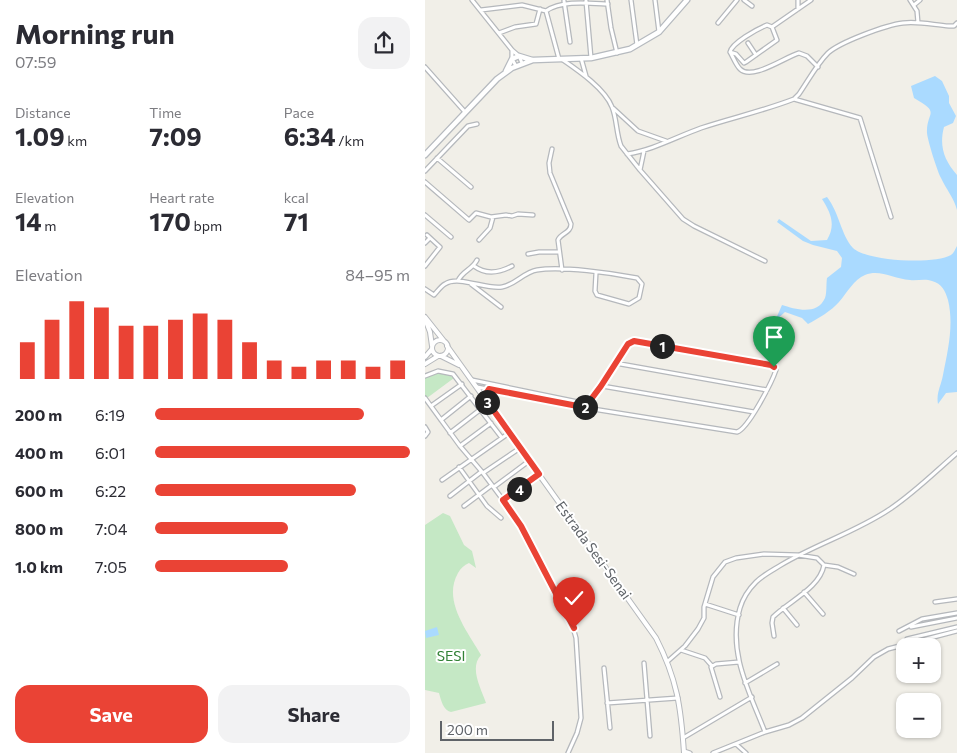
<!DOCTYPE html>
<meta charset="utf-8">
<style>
:root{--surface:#fff;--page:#f2f2f3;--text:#2b2b33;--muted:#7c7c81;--accent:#ea4335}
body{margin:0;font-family:Commissioner,sans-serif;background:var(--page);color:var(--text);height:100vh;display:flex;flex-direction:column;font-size:19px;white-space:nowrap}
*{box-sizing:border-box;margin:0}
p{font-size:16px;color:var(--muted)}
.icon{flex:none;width:28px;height:28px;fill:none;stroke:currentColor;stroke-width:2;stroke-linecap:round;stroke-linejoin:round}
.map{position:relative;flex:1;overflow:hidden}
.side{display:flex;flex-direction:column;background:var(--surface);width:425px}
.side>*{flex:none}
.fabs{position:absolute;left:471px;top:638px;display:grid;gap:10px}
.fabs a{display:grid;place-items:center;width:45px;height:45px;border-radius:10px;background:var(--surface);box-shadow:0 1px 4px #0004;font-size:25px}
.scale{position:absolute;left:15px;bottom:12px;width:114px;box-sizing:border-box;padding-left:5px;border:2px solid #5f6368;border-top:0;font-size:14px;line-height:18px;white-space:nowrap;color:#5f6368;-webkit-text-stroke:4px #fff;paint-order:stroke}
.pin{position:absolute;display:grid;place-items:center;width:42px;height:42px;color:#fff;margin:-51px -21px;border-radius:50% 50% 50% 0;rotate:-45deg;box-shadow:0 0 5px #0007}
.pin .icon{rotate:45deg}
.km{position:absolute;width:25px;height:25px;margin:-12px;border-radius:50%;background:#222;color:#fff;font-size:14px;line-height:25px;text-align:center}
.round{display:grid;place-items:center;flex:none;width:52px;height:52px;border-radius:15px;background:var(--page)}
.overview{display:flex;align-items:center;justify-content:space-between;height:85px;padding:0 15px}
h1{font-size:28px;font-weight:700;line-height:38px}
.metrics{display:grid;grid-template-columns:repeat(3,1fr);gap:8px;height:85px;padding:5px 15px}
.metrics div{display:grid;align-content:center}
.metrics b{font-size:25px;font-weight:700}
.metrics small{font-size:14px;font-weight:400}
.metrics p{font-size:14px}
.chart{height:140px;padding:10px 15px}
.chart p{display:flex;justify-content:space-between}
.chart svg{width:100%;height:90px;margin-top:5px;stroke:var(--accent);stroke-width:6}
.primary-button{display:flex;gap:10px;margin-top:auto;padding:10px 15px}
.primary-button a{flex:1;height:58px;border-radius:15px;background:var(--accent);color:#fff;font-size:20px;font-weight:700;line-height:58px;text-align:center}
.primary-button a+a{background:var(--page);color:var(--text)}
ul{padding:0 15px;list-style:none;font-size:16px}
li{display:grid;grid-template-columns:80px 60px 1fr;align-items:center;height:38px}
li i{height:12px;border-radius:6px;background:var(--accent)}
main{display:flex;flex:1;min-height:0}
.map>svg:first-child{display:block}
</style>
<main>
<section class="side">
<div class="overview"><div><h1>Morning run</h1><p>07:59</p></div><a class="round"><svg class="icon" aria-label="share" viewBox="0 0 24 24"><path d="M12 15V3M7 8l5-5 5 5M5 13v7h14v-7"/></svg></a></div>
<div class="metrics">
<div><p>Distance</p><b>1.09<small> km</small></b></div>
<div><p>Time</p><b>7:09</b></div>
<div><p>Pace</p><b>6:34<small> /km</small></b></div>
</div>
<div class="metrics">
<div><p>Elevation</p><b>14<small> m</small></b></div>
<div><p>Heart rate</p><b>170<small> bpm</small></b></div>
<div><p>kcal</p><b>71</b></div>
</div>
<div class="chart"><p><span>Elevation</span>84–95 m</p>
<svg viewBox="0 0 160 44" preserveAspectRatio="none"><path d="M5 44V26M15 44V15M25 44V6M35 44V9M45 44V18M55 44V18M65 44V15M75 44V12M85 44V15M95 44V26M105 44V35M115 44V38M125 44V35M135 44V35M145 44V38M155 44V35"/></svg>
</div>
<ul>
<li><b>200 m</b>6:19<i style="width:82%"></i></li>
<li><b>400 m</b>6:01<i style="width:100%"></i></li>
<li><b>600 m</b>6:22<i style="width:79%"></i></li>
<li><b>800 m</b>7:04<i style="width:52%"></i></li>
<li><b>1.0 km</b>7:05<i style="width:52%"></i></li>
</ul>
<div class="primary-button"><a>Save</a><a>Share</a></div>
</section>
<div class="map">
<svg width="532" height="753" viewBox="0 0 532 753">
<rect width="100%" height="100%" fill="#f1efe8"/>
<path fill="#c5e8c5" d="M12,372L23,374L29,378L2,398L0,395V376Z
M18,513L25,516L39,545L47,551L51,568L44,563C39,565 36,568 33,573C17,601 43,632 56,655C44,668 56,688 61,703L26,712C18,710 16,700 14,693L0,690V525Z"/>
<path fill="#aadaff" d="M510,76L517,81L524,96V103L531,116L528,123L519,127C514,146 519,160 532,175V210C529,198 521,189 516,178C512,170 503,142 502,133C501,111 517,114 489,98L486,86Z
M402,197C414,212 416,235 428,248C441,261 509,265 526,255C529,253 530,249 532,246V392L521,393L513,404C511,393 516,386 518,375C523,350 529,325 523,300C520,290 517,284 507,281C500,278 492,281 485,280C469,279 455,269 440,275C429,279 422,293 414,302C406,311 394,318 383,324L377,318L360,312L350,321L357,305C370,309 392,316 400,298C402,293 401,284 402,278L416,267L417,258L412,251L388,245L378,241L352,222L354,219L386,241L402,240C411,225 406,213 397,199Z
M12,627L14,635L1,638L0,631Z"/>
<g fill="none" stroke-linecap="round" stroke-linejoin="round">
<g stroke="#b5b8bc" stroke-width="5.5">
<path id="minor" d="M47,0L87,50L94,56L97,63
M182,0L186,28L192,53
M206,0L212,45
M230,0L234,32
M319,0L327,6
M386,0L347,27L342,25C332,29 307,43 305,52C308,57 311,65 315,69C327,81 360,57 374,53L382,56L393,67
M485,0L492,11L493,23
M139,1L145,42
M161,1L166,58
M489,5L495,0
M373,9V0
M56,10L97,5L121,11
M121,11C136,0 163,3 183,4
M121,11L134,59
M293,23L312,0
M74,33L90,27L111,24L115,9
M323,43L331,55
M87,50V59L91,66
M305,52L311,54L319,63L321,62L352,40L347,27
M156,58L161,76
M138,60C154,71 180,89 187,107C192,119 191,133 196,146L215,170L258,219L269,226L340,261
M0,67L40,112
M369,99L435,118L466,217
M188,108L213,131L241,141
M127,149L124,163L125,173L146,224C146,233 136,233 133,240L137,270
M202,154C228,150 251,137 276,128C306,118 338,111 369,99L374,94C383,81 392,64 403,53C415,42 461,25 478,23C493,21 509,25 524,26H529L532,23
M12,158L46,187
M215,170L219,151
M0,171L43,126L52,124
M0,182L44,220L51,213L66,217L81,215L87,216L93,214L108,215
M0,215L26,237
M54,240L65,228L68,217
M0,243L5,238
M103,254L114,252H134
M0,266L15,247L2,235
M49,266C61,275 74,273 87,266
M33,281C37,271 47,270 52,260
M46,284L76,307
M0,289L9,295C12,292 16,286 20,284C34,275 61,290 77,287C90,285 99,272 112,270C137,266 187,273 212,278L217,284L214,298L204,304L172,295L170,291L171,273
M190,363L342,390
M0,376L13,371L28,374L77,438
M47,380L158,403L164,402
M177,386L329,412
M52,387L168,409L312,432C323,429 347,382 351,370L346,365L205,342L164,402L163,408
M0,398L35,446L58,473L90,516L147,624L151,638L156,718L152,733L143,753
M6,406L37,384
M16,420L46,396
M0,427L3,432L0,436
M25,433L56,409
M35,446L66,423
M34,467L62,506L76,518
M58,473L95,448
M17,480L84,433
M69,487L104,461
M25,496L56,472
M78,500L114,475
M39,506L67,485
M379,592L398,614
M510,602L532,599
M280,604L314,615
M358,608L372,625
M486,627L532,618
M474,631L497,619L532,613
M349,636L347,623L348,617C364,601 395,588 399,565
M482,639L532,627
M256,650L280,658L287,666
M243,661L260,646L273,629L279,618V607L288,577L300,562L311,558L339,554L373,555L392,558L399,565L413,567L429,574
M219,663L225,736
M179,668L185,728
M320,683L352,664
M295,697L286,667L291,664L314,662
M182,703L253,698
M340,732C325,693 302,652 315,608C318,598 324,589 331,582C338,575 348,570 356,565C391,544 431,532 465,509C489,493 510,472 532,453
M258,738L327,697
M312,745L321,753
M259,751L265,753
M288,753L340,732L364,725L377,718L427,678L449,657L463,649L532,631"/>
</g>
<g stroke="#b5b8bc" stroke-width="6">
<path id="tertiary" d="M0,317L19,341
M0,319L5,332L7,346
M7 348a8 8 0 1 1 16 0a8 8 0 1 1-16 0Z
M22,346L231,638C252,679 256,707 259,753
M16,356L34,365
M0,357L7,349
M0,364L13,356"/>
</g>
<g stroke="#b6babf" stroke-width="7">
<path id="secondary" d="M81,71L87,59L94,56L107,60
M0,155L72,79L87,68L108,60L166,58L205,49L234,32L262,0"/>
</g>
<use href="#minor" stroke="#fff" stroke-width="3"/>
<use href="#tertiary" stroke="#fff" stroke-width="4"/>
<use href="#secondary" stroke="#fff" stroke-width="4.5"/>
</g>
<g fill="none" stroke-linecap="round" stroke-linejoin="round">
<g stroke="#fff" stroke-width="10">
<path id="route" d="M149,628L96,526L78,500L114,474L59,397L64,389L163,408L164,402L176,386L203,344L209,341L346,365L349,367"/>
</g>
<use href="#route" stroke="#ea4335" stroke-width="6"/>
</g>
<g text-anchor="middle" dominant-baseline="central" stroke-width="4" stroke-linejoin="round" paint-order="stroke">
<g font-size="14" fill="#5f6368" stroke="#fff">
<text transform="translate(169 550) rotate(54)">Estrada Sesi-Senai</text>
</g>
<g font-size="14" fill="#348238" stroke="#fff">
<text x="26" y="655">SESI</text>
</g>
</g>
</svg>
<div class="fabs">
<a>+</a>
<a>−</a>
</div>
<div class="scale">200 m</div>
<div class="pin" style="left:349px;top:367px;background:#1e9e55"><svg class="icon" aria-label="arrive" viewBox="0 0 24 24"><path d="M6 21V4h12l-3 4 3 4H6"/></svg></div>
<div class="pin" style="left:149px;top:628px;background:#d93025"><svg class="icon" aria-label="check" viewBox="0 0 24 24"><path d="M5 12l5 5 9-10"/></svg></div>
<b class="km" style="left:237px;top:346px">1</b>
<b class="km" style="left:160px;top:407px">2</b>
<b class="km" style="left:62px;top:402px">3</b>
<b class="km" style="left:94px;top:489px">4</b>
</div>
</main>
